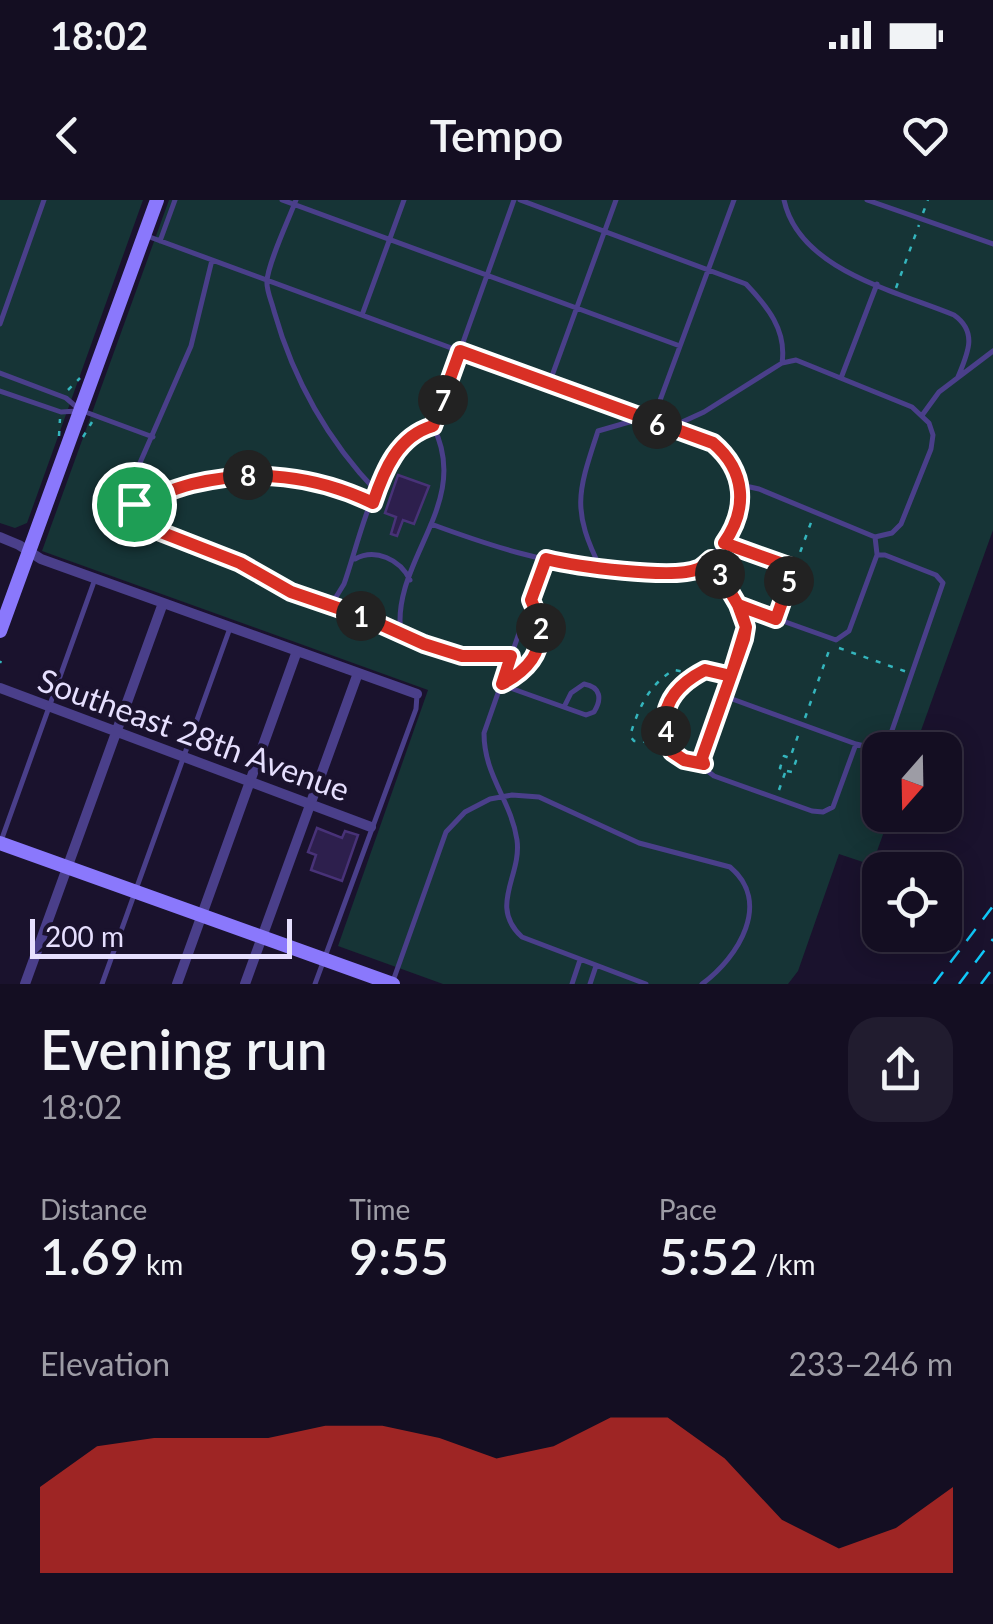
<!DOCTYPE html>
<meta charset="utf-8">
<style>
:root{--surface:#140e22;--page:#211c2f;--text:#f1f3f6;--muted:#9d9ca5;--line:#332e40;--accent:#d93025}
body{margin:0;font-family:Lato,sans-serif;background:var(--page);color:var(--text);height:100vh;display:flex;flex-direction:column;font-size:38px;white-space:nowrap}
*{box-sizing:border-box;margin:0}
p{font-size:32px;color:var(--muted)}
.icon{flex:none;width:55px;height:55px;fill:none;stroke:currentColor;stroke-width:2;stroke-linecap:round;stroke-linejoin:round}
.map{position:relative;height:784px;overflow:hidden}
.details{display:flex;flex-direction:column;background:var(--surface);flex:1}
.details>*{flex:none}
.needle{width:65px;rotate:200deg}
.tools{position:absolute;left:862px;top:532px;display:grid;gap:20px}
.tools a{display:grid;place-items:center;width:100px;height:100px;border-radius:20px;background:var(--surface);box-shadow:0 5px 25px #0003,0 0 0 2px var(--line);font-size:50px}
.scale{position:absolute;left:30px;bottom:25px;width:262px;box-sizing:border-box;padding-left:10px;border:5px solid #e6dffe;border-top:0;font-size:28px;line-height:35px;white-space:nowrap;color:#e6dffe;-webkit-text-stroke:8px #1a122d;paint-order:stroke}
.pin{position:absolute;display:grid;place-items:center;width:85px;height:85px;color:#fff;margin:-42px;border:5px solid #fff;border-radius:50%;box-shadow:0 2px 10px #0007}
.km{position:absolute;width:50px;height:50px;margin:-25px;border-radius:50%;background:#222;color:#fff;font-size:28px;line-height:50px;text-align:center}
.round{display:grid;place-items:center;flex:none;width:105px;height:105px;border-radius:30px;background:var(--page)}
.headline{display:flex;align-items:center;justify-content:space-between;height:170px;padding:0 40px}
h1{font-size:55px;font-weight:600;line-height:75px}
.stats{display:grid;grid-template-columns:repeat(3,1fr);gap:15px;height:170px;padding:10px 40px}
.stats div{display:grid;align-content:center}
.stats b{font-size:50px;font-weight:600}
.stats small{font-size:28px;font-weight:400}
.stats p{font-size:28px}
.chart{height:280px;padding:20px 40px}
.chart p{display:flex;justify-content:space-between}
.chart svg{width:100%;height:180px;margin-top:10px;fill:var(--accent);opacity:.7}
.status{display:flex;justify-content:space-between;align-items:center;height:70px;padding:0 50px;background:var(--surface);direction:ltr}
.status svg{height:28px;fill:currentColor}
header{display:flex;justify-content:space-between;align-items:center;height:130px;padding:0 40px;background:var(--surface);font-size:45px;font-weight:600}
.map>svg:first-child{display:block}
</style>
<div class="status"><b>18:02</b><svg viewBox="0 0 49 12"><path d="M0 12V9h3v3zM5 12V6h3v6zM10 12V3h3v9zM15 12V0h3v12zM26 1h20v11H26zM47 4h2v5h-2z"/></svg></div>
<header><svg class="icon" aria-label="back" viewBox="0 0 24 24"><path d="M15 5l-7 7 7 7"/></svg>Tempo<svg class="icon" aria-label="heart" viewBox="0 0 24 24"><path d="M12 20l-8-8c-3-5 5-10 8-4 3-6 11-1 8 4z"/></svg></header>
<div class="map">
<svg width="993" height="784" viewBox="0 0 993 784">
<rect width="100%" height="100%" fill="#1a122d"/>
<path fill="#163436" d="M0,0H143L27,323L15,328L0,323Z
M169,0H993V330L914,550H880V615H890L872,665L839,654L798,771L788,784H443L338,746L428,490L42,351Z"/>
<path fill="#2d1f4d" stroke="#483278" stroke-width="2.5" d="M398,275L429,286L414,324L403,320L397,336L391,334L396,317L385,313Z
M317,628L342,638L345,631L358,635L342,681L311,670L316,655L308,652Z"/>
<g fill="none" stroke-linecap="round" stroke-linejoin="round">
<path stroke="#34b5bd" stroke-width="2.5" stroke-dasharray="5 8" stroke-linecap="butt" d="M923,13L928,0
M896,88L919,25
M68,190L80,178
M59,236L60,219
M83,237L92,222
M730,345L793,368
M778,413L813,317
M839,448L907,472
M0,463L1,461
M805,518L831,445
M671,551L663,543L634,541L630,536C638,509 649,484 674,470L695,474
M697,564L673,554C668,542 662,527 664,514C668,486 700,464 725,473
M787,571L792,572L796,561L791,559
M779,590L786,570L780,568L784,556L790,558L800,530"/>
<path stroke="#4a3f8a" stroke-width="5" d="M282,0L680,146
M296,0C289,19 268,63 267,81C266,90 272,102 274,111C293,178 328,241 377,292
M520,0L746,84C767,106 787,130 782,163
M784,0C799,70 896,91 954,115C978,132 968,153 958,177
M867,0L993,44
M147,36L639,217
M160,41L175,0
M212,60L191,146L129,288L139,323L240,363L291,392L364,417L424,444L462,456L511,457
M362,115L404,0
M0,124L44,0
M0,173L66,198L80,210L153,237
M841,178L877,84
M549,184L616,0
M0,191L61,212L77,211
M923,214L939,192L993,151
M652,222L734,0
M433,226L514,0
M669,228L704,212L782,163L796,160L912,207L929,223L933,235L931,249L901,324L892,333L875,337
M741,285L759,289L875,337L877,354
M135,303C153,298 169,290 187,285C251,267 314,275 373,303
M431,324C488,345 546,364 606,369H699L726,341L736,325L742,304L735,269L713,243L643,218L598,231C578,292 571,309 601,369
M355,359C375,348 400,359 410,380
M545,359L484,533C484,576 511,600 517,640C522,676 488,706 522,737L646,784
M711,359L740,408L746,427L702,558L705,569L714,576L812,611L823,612L833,607L856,544
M323,403L336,397L344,384C361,336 379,241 433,226C473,304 390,361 401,434
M504,483C537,465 548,436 531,402
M501,484L513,489L586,515L594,512C602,499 601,487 584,484L571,493L564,507
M724,496L856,544L877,549L888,542L943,383L936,375L885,355H877L849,431L836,440L738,405
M1,641L95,379
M393,781L446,632L465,612L490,599L512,595L539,597L639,643L730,667C772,702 739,757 702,784
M102,784L230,428
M315,784L416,509L417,495
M572,784L580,760
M590,784L596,766"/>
<path stroke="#4a3f8a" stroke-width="10" d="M0,337L19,345L41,359L417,494
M0,488L371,627
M25,784L163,403
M177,784L297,451
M245,784L358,473"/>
<path stroke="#8a78fc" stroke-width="14" d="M0,431L157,0
M0,643L393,784"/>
<path stroke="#10c8f9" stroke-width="2.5" stroke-dasharray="15 12" stroke-linecap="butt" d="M934,784L993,706
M959,784L993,739
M981,784L993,768"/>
</g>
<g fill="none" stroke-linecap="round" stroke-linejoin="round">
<g stroke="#fff" stroke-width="20">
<path id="route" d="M134,304L140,324L240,363L291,392L364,417L424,444L462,456H511L502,484C538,465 550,439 531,400L546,359C574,366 673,380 698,369C703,367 707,362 711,359L738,405L740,408L746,427L744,439L702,558L704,564L684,560L672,552C655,514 670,488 705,470L731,476L746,427L738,405L776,419L794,368L724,343C748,309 746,271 713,243L460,151L433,226C398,236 384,270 373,303C314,275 256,269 192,284C172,289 153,298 134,304"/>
</g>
<use href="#route" stroke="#d93025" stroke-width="12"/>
</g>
<g text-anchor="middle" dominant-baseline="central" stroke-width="8" stroke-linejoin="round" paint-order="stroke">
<g font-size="32" fill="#e6dffe" stroke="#1a122d">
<text transform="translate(194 534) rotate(20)">Southeast 28th Avenue</text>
</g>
</g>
</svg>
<div class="tools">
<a><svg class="needle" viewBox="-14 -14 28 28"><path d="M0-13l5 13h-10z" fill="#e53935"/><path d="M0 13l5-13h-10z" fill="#9d9ca5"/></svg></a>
<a><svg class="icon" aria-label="locate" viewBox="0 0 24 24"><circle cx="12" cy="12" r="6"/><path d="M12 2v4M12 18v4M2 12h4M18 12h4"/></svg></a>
</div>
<div class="scale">200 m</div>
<div class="pin" style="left:134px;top:304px;background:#1e9e55"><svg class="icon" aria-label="arrive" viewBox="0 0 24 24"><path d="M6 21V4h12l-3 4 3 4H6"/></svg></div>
<b class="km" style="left:361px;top:416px">1</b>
<b class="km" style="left:541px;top:428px">2</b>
<b class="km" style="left:720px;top:374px">3</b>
<b class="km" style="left:666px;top:531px">4</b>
<b class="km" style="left:789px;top:381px">5</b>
<b class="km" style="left:657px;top:224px">6</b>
<b class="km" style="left:443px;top:200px">7</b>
<b class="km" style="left:248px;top:275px">8</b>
</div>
<section class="details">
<div class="headline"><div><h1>Evening run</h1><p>18:02</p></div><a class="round"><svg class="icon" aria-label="share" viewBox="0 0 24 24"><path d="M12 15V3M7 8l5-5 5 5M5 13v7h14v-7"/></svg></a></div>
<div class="stats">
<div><p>Distance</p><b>1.69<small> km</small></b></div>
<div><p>Time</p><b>9:55</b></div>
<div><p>Pace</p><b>5:52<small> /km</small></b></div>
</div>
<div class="chart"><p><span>Elevation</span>233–246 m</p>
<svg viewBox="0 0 160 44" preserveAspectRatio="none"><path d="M0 44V23L10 13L20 11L30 11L40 11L50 8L60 8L70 11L80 16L90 13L100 6L110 6L120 16L130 31L140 38L150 33L160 23V44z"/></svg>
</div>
</section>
